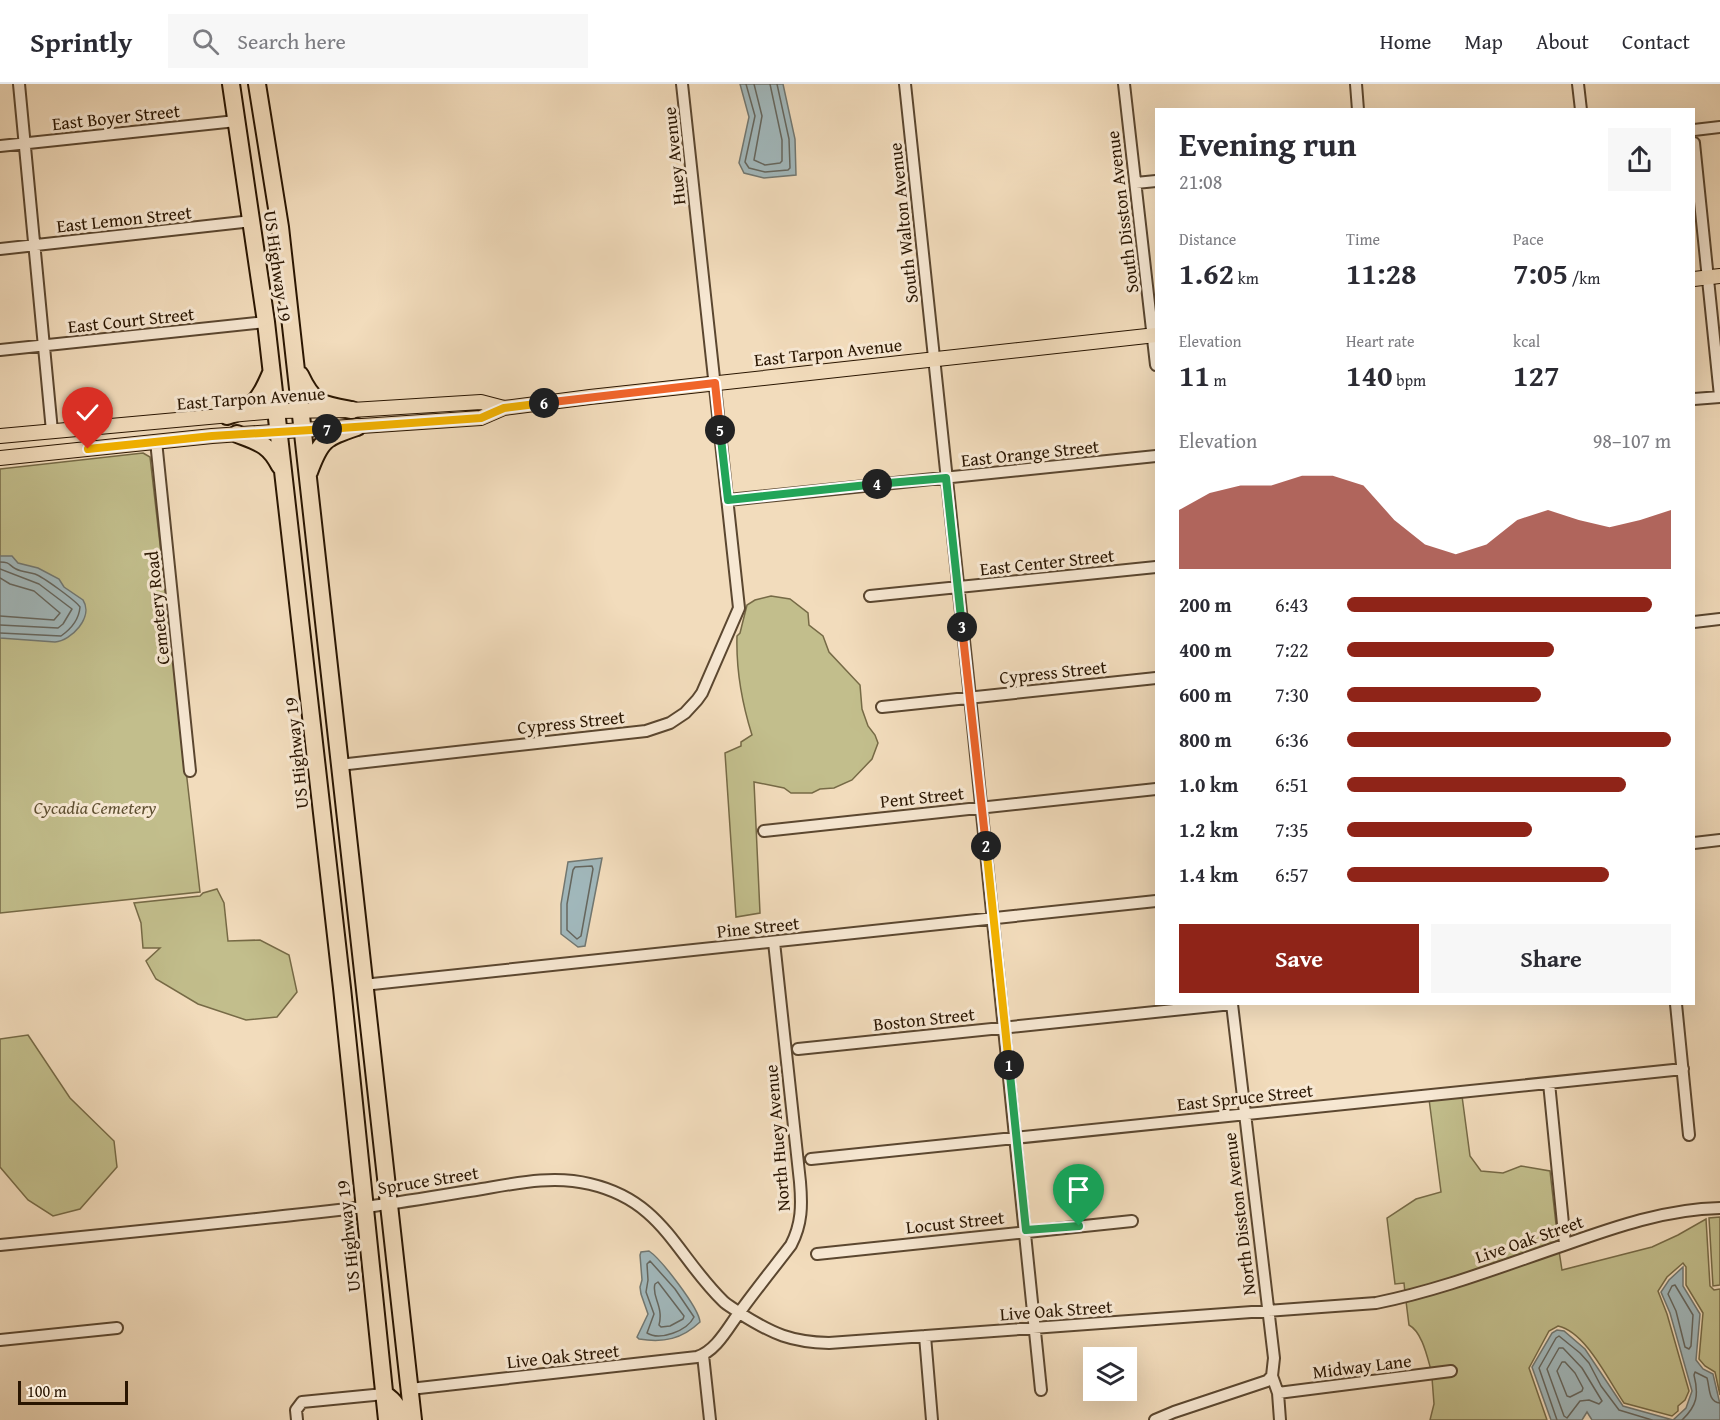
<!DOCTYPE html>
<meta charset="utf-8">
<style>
:root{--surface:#fff;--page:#f7f7f7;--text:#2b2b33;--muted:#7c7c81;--line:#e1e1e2;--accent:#8f2418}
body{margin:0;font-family:"Gentium Book Plus",serif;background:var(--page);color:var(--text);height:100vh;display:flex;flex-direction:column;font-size:22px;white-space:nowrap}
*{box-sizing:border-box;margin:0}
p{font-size:20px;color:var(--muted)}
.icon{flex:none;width:33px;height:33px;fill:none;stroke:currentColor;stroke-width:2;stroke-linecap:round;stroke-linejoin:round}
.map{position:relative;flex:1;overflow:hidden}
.details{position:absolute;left:1155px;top:24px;width:540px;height:897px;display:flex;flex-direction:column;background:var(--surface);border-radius:0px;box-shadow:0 6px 24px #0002}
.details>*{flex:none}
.fabs{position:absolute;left:1083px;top:1263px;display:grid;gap:12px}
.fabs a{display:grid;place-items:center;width:54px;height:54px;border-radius:0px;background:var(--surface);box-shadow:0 6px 24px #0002;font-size:30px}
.scale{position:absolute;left:18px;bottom:15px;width:110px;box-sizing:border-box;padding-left:6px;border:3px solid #291501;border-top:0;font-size:16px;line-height:21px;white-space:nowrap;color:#291501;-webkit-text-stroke:4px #f7e8d3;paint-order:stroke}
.pin{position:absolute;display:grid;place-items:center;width:51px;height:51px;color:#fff;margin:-62px -26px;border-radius:50% 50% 50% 0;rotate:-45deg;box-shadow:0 0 6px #0007}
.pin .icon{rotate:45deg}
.km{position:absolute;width:30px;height:30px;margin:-15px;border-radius:50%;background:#222;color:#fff;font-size:16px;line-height:30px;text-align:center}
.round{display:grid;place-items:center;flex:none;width:63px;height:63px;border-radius:0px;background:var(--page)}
.headline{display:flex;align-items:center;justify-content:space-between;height:102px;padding:0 24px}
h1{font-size:33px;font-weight:600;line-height:45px}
.figures{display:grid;grid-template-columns:repeat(3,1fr);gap:9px;height:102px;padding:6px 24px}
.figures div{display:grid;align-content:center}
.figures b{font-size:30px;font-weight:600}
.figures small{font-size:16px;font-weight:400}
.figures p{font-size:16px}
.chart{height:168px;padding:12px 24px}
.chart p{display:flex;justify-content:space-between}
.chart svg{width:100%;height:108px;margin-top:6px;fill:var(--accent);opacity:.7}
.cta{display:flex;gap:12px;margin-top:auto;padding:12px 24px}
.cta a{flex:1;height:69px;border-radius:0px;background:var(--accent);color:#fff;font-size:24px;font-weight:600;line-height:69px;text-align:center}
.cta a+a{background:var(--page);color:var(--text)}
ul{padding:0 24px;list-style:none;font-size:20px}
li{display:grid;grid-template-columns:96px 72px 1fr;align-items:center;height:45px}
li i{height:15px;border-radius:8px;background:var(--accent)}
header{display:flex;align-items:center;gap:36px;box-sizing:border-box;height:84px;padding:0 30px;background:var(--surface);border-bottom:2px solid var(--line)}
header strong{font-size:28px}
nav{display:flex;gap:33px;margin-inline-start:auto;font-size:21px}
.search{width:420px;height:54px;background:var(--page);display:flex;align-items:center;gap:15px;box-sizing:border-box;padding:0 21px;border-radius:0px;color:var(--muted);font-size:22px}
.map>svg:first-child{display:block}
</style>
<header>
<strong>Sprintly</strong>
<div class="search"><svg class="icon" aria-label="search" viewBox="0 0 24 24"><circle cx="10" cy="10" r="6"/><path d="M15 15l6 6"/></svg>Search here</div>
<nav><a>Home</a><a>Map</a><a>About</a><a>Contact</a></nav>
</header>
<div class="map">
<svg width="1720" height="1336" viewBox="0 0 1720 1336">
<rect width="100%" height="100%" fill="#f2dcbc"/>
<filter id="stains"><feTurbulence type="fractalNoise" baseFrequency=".00333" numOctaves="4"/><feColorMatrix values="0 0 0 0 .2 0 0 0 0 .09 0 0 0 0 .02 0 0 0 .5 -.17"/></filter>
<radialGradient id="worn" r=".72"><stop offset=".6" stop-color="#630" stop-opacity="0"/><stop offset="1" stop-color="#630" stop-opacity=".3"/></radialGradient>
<path fill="#c2be8c" stroke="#766a46" stroke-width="1.5" d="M143,369L150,373L200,808L0,829V385Z
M771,512L790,515L808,529L809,541L823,552L829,568L860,601L862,625L868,642L875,651L878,659L872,675L852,696L834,704L820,705L812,709H791L784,704L754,698L760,829L736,833L725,669L741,662V658L752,651C742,619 736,585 737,552L740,549L747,521L755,516Z
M217,805L224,819L228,857L260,856L289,871L297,908L277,933L246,936L198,920L156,895L146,877L160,864H143L141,839L134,819L200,812L203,809Z
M28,951L70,1014L114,1057L117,1083L80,1125L53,1132L28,1116L0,1083V955Z
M1462,1012L1470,1072L1481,1087L1503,1089L1521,1082L1550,1087L1558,1158L1426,1204L1405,1209L1404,1199L1395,1200L1387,1134L1416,1115L1441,1108L1429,1015Z
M1720,1133V1201L1713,1202L1709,1134Z
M1706,1135L1710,1202L1714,1206L1720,1205V1311L1715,1288L1705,1282L1699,1275L1703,1229L1686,1201V1183L1683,1179L1667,1193L1658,1207L1667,1230L1689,1307L1685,1316L1678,1322V1327L1672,1332L1624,1319C1608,1296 1586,1248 1558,1242L1549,1247L1529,1284L1547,1336H1430L1434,1320L1432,1294L1455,1291L1454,1283L1431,1286C1427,1272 1422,1248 1409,1241L1406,1217L1428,1212L1559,1167L1562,1186L1652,1163L1678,1151Z"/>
<path fill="#a1b8bc" stroke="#717771" stroke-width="1.5" d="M740,0H783L795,55L796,91L764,94L744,89L739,79L749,33Z
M0,472H12L18,479L38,484L59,495L64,503L83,516C94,533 71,557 55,558L0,554Z
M602,774L585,862L578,863L561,850V820L568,778Z
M649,1167C661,1175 699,1224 700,1238C682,1255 664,1259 639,1255L637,1253L648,1230L641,1210L640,1203L642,1196L640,1171L641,1168Z
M1683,1183V1202L1700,1230L1696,1276L1703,1285L1713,1290L1720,1320V1336H1592L1587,1328L1582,1336H1551L1532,1283L1552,1249L1557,1246L1564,1247L1585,1265L1623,1322L1673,1336L1686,1324L1692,1307L1670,1229L1661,1208L1669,1196Z"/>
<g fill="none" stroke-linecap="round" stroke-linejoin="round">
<path stroke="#65665e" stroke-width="1.5" d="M746,0L755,32L745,78L749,84L765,88L788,86L790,84L789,55L777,0
M754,0L762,32L754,76L765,81L780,79L782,77V56L770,0
M0,478C11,478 8,481 16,485C22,488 29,488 35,490C43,493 75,516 80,523C79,535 71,545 61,552L0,549
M0,485L39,500L72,525L63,540L58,544L0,541
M0,494L10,500L34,507L60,529L54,536L0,532
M592,782L593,785L581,852L577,855L567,846V820L573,786L575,783Z
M650,1177L675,1205L694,1233C687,1247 660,1257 647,1249L654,1230L646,1208L648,1196L647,1180Z
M658,1198L684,1232L683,1235L670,1242L661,1243L659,1241C664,1222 651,1212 655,1200Z
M1675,1201L1693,1231L1691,1262L1689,1265L1685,1263L1676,1227L1668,1210L1672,1202Z
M1559,1264H1563L1582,1284L1602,1317L1599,1320L1589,1316L1580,1317L1567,1334L1564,1332L1547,1285Z
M1562,1278H1565L1575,1289L1583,1304L1582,1307L1570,1313L1567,1312L1557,1287Z
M1557,1336L1539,1284L1556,1254L1559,1252L1580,1269L1589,1279L1601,1302L1619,1326L1652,1336
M1682,1336C1697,1322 1699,1311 1694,1291L1695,1288L1707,1294C1710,1304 1708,1318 1720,1319"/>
<g stroke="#5b4730" stroke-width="14">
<path id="minor" d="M19,0L52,347
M905,0L970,613L1041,1306
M1124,0L1156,281
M1356,0L1358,26
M1578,0L1581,26
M1694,46L1720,43
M1694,59L1720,312
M0,62L236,37
M1136,99L1156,97
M0,165L252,137
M0,266L266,238
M1694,315L1720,313
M156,357L190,687
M728,416L1156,372
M870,512L1156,483
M1694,538L1720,535
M882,623L1156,594
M339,681L646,647L670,639L685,629L697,616L702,609L739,524L682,0
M764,747L1156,705
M1694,759L1720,756
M363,901L1156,817
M1232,920L1274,1274L1272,1292L1278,1309L1280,1336
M1676,920L1689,1051
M798,965L1232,920
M1549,999L1565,1160
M811,1075L1683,985
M0,1161C122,1149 244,1137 365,1123C404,1118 443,1111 482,1105C517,1099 554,1091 590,1100C663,1117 675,1170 723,1217C728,1222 735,1225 741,1230C773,1250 791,1258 829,1259L1376,1219C1441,1206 1502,1182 1564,1161C1615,1143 1666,1125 1720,1124
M817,1170L1132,1137
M925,1252L932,1336
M0,1256L117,1244
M703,1271L710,1336
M410,1305L697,1273C718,1266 729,1241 742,1225C758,1203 775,1182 791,1161C802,1140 802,1121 800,1098L774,858
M1278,1309L1451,1287
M297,1336L296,1326L302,1318L384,1310
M1155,1336L1174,1328L1267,1297L1272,1292"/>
</g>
<g stroke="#291501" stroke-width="16">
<path id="major" d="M1694,195L1720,192
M0,352L276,327L352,326L481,318L504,324
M0,374L212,352L481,334L504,324L590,313L1156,251"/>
</g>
<g stroke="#291501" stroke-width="20">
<path id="highway" d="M231,0L266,238L342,904L387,1336
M257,0L280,143L413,1336
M300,291C314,321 322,321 352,326
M227,332C255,323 260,315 271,289
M237,350C258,358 269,360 280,382
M309,388C321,355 325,354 357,343
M384,1310C395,1317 399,1324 402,1336"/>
</g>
<use href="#minor" stroke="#f7e8d3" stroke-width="10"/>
<use href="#major" stroke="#f2dcbc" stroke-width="14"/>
<use href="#highway" stroke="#f2dcbc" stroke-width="16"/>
</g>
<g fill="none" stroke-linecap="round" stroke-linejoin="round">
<g stroke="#fff" stroke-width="12">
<path id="split-1" d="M1009,981L1026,1146L1079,1142"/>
</g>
<g stroke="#fff" stroke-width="12">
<path id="split-2" d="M986,762L1009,981"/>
</g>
<g stroke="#fff" stroke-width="12">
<path id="split-3" d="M962,543L986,762"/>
</g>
<g stroke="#fff" stroke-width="12">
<path id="split-4" d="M877,400L946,394L962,543"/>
</g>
<g stroke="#fff" stroke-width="12">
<path id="split-5" d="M720,346L728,416L877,400"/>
</g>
<g stroke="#fff" stroke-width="12">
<path id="split-6" d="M544,319L715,299L720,346"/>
</g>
<g stroke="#fff" stroke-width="12">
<path id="split-7" d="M327,345L481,334L504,324L544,319"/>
</g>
<g stroke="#fff" stroke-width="12">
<path id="split-8" d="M88,365L212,352L327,345"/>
</g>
<use href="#split-1" stroke="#22a559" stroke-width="8"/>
<use href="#split-2" stroke="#f5b400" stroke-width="8"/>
<use href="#split-3" stroke="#f0652b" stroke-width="8"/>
<use href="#split-4" stroke="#22a559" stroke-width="8"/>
<use href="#split-5" stroke="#22a559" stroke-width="8"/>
<use href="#split-6" stroke="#f0652b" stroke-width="8"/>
<use href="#split-7" stroke="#f5b400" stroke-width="8"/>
<use href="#split-8" stroke="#f5b400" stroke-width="8"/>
</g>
<g text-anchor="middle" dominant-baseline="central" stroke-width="6" stroke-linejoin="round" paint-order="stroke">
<g font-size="18" fill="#291501" stroke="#f7e8d3">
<text transform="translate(116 33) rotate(-6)">East Boyer Street</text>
<text transform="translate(674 72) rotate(-96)">Huey Avenue</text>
<text transform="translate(1122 128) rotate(-97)">South Disston Avenue</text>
<text transform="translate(124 135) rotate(-6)">East Lemon Street</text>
<text transform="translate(903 139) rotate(-96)">South Walton Avenue</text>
<text transform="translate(278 182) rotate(82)">US Highway 19</text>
<text transform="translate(131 236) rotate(-6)">East Court Street</text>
<text transform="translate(828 268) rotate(-6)">East Tarpon Avenue</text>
<text transform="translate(251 314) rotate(-4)">East Tarpon Avenue</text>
<text transform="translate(1030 369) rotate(-6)">East Orange Street</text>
<text transform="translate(1047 478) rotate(-6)">East Center Street</text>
<text transform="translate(157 524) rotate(-96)">Cemetery Road</text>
<text transform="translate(1053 588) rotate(-6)">Cypress Street</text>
<text transform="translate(571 638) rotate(-6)">Cypress Street</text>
<text transform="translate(296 669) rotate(-96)">US Highway 19</text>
<text transform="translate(922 713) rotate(-6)">Pent Street</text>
<text transform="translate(758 843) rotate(-6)">Pine Street</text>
<text transform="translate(924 935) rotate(-6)">Boston Street</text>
<text transform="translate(1245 1013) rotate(-6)">East Spruce Street</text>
<text transform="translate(777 1054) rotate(-95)">North Huey Avenue</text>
<text transform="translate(428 1096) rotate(-9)">Spruce Street</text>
<text transform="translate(1239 1130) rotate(-97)">North Disston Avenue</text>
<text transform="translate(955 1138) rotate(-6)">Locust Street</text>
<text transform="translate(348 1152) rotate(-96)">US Highway 19</text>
<text transform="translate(1529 1155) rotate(-19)">Live Oak Street</text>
<text transform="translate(1056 1226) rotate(-4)">Live Oak Street</text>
<text transform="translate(563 1272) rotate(-6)">Live Oak Street</text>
<text transform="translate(1362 1282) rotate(-7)">Midway Lane</text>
</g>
<g font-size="18" font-style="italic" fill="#5f5032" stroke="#f7e8d3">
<text x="95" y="723">Cycadia Cemetery</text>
</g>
</g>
<rect width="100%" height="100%" filter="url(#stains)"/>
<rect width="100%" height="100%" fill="url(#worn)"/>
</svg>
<div class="fabs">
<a><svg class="icon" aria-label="layers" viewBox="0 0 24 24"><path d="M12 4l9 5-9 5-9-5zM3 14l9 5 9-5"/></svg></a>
</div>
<div class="scale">100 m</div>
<div class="pin" style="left:1079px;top:1142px;background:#1e9e55"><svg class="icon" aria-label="arrive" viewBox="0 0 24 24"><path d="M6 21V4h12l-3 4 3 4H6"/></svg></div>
<div class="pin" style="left:88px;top:365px;background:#d93025"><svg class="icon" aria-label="check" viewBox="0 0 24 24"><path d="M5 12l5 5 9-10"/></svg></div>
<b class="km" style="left:1009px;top:981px">1</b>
<b class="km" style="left:986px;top:762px">2</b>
<b class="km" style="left:962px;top:543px">3</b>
<b class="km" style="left:877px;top:400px">4</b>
<b class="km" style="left:720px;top:346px">5</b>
<b class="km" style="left:544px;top:319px">6</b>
<b class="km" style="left:327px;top:345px">7</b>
<section class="details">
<div class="headline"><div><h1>Evening run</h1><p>21:08</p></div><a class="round"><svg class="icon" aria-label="share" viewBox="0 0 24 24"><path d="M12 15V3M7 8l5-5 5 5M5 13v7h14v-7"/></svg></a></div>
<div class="figures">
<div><p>Distance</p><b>1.62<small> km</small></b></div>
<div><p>Time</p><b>11:28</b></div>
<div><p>Pace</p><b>7:05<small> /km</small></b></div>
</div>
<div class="figures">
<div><p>Elevation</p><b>11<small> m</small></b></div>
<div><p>Heart rate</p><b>140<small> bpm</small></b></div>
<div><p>kcal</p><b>127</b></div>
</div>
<div class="chart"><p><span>Elevation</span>98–107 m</p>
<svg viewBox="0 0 160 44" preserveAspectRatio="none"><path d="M0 44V20L10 13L20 10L30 10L40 6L50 6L60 10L70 24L80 34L90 38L100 34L110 24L120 20L130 24L140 27L150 24L160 20V44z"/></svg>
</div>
<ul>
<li><b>200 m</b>6:43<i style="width:94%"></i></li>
<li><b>400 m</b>7:22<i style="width:64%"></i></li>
<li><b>600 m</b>7:30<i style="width:60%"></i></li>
<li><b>800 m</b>6:36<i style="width:100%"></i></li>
<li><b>1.0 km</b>6:51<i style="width:86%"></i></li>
<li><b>1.2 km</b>7:35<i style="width:57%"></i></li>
<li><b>1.4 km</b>6:57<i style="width:81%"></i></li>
</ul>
<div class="cta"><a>Save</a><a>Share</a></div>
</section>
</div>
